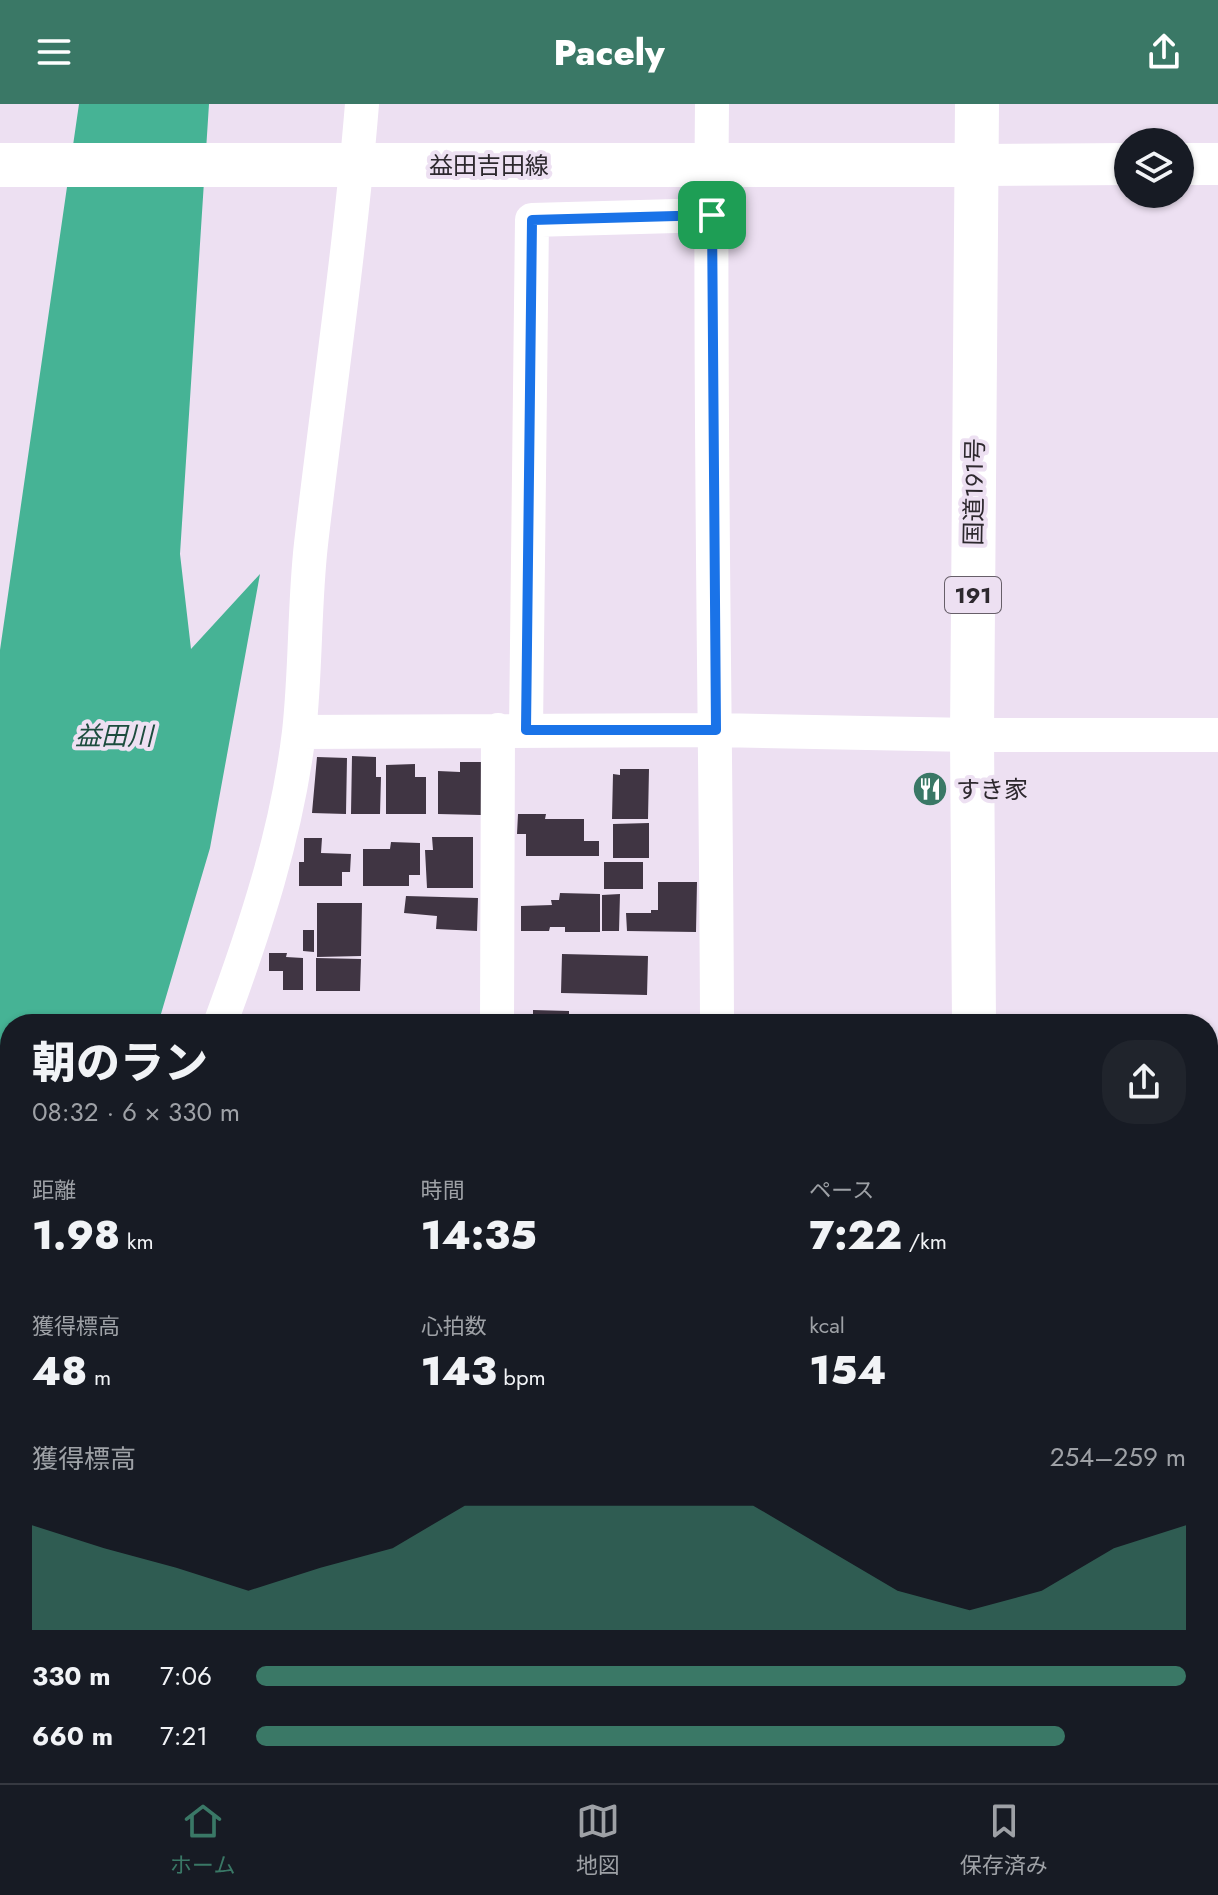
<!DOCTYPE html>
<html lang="ja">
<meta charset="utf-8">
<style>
:root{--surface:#171b24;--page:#20242c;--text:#f1f3f6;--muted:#9ea1a6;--line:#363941;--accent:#3a7866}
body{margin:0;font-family:Jost,"Noto Sans JP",sans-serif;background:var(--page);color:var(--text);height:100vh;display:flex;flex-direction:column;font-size:30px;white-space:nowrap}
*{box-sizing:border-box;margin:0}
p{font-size:26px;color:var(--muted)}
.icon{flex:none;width:44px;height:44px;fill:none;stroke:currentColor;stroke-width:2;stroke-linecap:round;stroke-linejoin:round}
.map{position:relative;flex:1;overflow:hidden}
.sheet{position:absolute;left:0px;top:910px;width:1218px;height:770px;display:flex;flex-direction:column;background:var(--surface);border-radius:32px 32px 0 0;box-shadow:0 2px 6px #0004}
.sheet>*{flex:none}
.buttons{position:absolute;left:1114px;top:24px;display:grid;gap:16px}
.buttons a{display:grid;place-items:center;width:80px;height:80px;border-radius:50%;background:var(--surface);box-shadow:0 2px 6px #0004;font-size:40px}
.pin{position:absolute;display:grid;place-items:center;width:68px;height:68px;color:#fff;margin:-34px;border-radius:16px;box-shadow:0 4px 12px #0006}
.round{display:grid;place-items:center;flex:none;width:84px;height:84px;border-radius:32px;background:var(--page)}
.summary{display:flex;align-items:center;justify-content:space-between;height:136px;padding:0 32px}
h1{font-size:44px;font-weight:800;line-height:60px}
.metrics{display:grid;grid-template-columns:repeat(3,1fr);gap:12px;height:136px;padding:8px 32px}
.metrics div{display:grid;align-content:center}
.metrics b{font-size:40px;font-weight:800}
.metrics small{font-size:22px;font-weight:400}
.metrics p{font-size:22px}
.chart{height:224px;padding:16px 32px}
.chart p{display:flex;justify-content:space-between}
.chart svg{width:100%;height:144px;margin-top:8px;fill:var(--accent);opacity:.7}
ul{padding:0 32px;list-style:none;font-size:26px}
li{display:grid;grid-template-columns:128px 96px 1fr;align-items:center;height:60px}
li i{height:20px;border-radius:10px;background:var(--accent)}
header{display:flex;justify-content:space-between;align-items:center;height:104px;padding:0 32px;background:var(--accent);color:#fff;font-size:36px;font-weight:800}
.tab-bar{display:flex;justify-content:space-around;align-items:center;height:112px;border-top:2px solid var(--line);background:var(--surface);font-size:22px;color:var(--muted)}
.tab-bar a{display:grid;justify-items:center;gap:4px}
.tab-bar .on{color:var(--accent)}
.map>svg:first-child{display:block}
</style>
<header><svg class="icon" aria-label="menu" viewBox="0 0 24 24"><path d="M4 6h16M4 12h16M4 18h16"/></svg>Pacely<svg class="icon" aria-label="share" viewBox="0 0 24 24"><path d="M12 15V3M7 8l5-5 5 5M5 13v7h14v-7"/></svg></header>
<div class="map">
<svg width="1218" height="1679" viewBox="0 0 1218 1679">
<rect width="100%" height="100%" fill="#ede0f2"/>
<path fill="#d0a7de" d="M482,913V920H246L249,914Z"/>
<path fill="#46b395" d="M79,0H209L180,450L191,545L260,470L210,744L158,920H10V1229L0,1246V546Z"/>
<path fill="#403543" d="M352,652L376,653V673H381L380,710H351Z
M317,653L347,654L346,710L312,709Z
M460,658H482L481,711L438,710V667L460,668Z
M415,660V673H426V710H386V661Z
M620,665H649L648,715H612L613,670L620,671Z
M518,710H546L545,715H584V737H599V752H526V730H517Z
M649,719V754H613V720Z
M432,733H473V784H427L425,746H433Z
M304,734H322L321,749L351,750L350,768H342V782H299V758H304Z
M391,738L420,739V771H409V782H363V745H390Z
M604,758H643V785H604Z
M658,778H697L696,828L627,827L626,809H651V806H658Z
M560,789L600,790V828H565V823H550L549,827H521V802L552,801L551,796H559Z
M620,790L619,827H602V791Z
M406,792L478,794L477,827L436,825L437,812L404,809Z
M317,799H362L361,852L317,853Z
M303,826H314V848L303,847Z
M269,849H287L286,853L303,854V886H283V867H269Z
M562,850L648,852L647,891L561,889Z
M316,854L361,855L360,887H316Z
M533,906L569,907V920H533Z
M513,910H527V920H514Z"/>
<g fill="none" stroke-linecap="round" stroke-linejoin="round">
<path stroke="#fff" stroke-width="34" d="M712,0C709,306 716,613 717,920
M526,626L532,116L712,111
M299,628L716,626L972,631H1218
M220,920C255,825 287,729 299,628C306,566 304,502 311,440C328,293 350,147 362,0
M497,920L498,626
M1208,1175H1218
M0,1306L10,1294
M1208,1408L1218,1369
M0,1457L10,1459
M752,1670L781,1679
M122,1679L124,1670
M598,1679L600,1670
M1138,1679L1140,1670"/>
<path stroke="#fff" stroke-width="42" d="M1180,60H1218
M977,61L1128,60"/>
<path stroke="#fff" stroke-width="44" d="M0,61H977"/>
<path stroke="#fff" stroke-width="44" d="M974,920L972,631L977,0
M871,1679L874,1670"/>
</g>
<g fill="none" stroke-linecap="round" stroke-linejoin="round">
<g stroke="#fff" stroke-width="16">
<path id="route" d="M712,111L716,626H526L532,116Z"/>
</g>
<use href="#route" stroke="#1a73e8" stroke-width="10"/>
</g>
<defs>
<g id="restaurant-disc" transform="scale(1.8)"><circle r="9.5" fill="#3a7866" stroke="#ede0f2"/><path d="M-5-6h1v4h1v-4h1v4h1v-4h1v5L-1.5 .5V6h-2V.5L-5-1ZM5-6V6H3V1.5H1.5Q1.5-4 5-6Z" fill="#fff"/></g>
</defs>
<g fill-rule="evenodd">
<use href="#restaurant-disc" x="930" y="685"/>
</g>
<g text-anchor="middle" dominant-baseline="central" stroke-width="8" stroke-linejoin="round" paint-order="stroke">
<rect fill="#ede0f2" stroke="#675f69" stroke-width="2" x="945" y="473" width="56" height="36" rx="6"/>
<g font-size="22" font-weight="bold" fill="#2d282e">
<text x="973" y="491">191</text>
</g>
<g font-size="24" fill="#2d282e" stroke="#ede0f2">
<text x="489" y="61">益田吉田線</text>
<text transform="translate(974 388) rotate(-89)">国道191号</text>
</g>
<g font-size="24" fill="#2d282e" stroke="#ede0f2" text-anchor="start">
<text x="956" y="685">すき家</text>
</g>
<g font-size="26" font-style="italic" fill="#1d4c3e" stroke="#ede0f2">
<text x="114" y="632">益田川</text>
</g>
</g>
</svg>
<div class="buttons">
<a><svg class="icon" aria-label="layers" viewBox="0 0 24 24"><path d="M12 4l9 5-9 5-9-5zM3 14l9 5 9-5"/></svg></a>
</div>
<div class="pin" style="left:712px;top:111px;background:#1e9e55"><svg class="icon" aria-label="arrive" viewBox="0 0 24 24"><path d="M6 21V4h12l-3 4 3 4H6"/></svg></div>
<section class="sheet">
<div class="summary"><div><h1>朝のラン</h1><p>08:32 · 6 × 330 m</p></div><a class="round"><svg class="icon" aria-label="share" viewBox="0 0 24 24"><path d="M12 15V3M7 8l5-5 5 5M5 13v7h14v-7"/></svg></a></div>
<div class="metrics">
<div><p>距離</p><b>1.98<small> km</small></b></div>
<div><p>時間</p><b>14:35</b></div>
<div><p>ペース</p><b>7:22<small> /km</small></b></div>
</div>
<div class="metrics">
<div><p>獲得標高</p><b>48<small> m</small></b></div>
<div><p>心拍数</p><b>143<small> bpm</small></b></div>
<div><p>kcal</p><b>154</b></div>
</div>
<div class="chart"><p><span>獲得標高</span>254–259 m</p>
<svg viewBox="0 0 160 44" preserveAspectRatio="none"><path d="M0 44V12L10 19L20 25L30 32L40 25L50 19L60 6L70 6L80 6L90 6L100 6L110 19L120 32L130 38L140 32L150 19L160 12V44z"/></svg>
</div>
<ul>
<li><b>330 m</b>7:06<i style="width:100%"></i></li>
<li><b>660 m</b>7:21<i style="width:87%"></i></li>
</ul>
</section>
</div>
<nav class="tab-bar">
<a class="on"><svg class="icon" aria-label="home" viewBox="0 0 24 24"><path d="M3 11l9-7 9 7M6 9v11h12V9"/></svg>ホーム</a>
<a><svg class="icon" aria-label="map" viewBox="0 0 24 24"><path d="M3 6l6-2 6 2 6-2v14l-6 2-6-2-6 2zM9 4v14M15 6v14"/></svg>地図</a>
<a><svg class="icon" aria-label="saved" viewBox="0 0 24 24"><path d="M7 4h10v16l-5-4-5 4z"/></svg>保存済み</a>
</nav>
